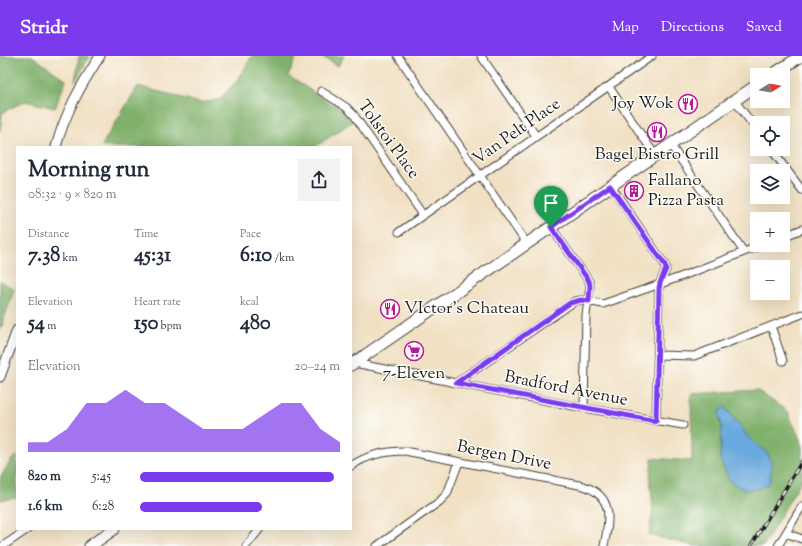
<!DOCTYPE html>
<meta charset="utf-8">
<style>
:root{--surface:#fff;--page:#f2f2f3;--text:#1f2937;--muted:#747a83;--accent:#7c3aed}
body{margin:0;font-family:"Sorts Mill Goudy",serif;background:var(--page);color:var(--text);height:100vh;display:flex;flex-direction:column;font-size:15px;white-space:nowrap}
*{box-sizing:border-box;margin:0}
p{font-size:13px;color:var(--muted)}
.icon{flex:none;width:22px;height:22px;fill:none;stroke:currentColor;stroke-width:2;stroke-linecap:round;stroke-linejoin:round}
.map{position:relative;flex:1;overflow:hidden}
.panel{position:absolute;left:16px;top:90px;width:336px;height:384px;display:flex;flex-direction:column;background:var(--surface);border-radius:0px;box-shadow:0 4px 16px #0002}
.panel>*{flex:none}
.needle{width:26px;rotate:79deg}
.buttons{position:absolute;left:750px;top:12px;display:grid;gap:8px}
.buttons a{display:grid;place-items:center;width:40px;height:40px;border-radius:0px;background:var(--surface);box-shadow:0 4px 16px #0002;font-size:20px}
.pin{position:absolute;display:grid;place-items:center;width:34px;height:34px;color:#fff;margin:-41px -17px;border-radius:50% 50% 50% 0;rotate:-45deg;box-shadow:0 0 4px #0007}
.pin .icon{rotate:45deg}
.round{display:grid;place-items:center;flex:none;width:42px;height:42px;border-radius:0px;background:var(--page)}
.headline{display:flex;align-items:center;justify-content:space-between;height:68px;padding:0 12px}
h1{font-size:22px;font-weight:800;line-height:30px}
.stats{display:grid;grid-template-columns:repeat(3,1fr);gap:6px;height:68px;padding:4px 12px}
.stats div{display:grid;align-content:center}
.stats b{font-size:20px;font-weight:800}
.stats small{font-size:11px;font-weight:400}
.stats p{font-size:11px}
.chart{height:112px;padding:8px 12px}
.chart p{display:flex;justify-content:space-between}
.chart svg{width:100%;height:72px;margin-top:4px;fill:var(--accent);opacity:.7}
ul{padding:0 12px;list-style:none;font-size:13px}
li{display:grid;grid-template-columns:64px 48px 1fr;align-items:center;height:30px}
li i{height:10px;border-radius:5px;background:var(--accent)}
header{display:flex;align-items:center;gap:24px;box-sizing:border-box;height:56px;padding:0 20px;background:var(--accent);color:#fff}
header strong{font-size:19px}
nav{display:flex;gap:22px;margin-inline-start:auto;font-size:14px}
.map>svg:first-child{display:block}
</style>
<header>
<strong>Stridr</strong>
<nav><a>Map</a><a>Directions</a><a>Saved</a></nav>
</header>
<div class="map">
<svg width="802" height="490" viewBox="0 0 802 490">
<rect width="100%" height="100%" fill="#fdfcf7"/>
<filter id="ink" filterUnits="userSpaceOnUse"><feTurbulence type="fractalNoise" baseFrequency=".025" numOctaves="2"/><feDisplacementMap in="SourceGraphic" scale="8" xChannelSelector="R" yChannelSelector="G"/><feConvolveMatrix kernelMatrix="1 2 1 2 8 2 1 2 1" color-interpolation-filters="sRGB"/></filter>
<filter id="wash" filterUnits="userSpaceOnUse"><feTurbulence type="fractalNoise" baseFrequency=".012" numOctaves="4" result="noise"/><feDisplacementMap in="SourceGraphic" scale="16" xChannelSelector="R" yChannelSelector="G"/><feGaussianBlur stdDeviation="0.9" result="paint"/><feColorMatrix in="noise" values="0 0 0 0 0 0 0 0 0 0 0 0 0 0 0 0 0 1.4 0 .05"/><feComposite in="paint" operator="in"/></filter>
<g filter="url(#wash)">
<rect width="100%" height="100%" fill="#f1e0c3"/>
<path fill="#80b16c" stroke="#4e6644" d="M0,0H32L66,24L55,52L25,45L2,57L0,75Z
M79,0H90L75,25Z
M252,0H297L288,20L356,63L315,91H107L102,89L138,30L201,47L220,43L239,22Z
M321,0H344L338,10Z
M0,225L14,233L0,276Z
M757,334L788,356L802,388V423L763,490H694L649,479L653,453L650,422L652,402L692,405L691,338Z
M17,400V442L0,444V422L11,404Z"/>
<path fill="#6aa9dd" stroke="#43627c" d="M722,352H726L750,383L768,398L772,408L770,426L759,433L744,434L730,425L720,403L722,372L719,358Z"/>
</g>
<g filter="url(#ink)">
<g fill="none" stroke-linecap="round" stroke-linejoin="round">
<g stroke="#3c3935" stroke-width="9">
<path id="minor" d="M398,0L527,188
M481,0L536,80
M609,31L655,99
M321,35L346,51L354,59L423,159
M734,44L757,74
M670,88L744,196
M771,93L802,134
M611,130L665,209L666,213L660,227L659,233L656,365
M551,171L589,225L590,230L586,259L584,352
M399,176L652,0
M783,181L802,173
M771,270L783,305
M658,299L694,300L802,258
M354,307L584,352L683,369
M456,327L575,245L581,244L603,248L680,221L762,189
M351,410C367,399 385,395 405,395L584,430C615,441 609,465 604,490
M786,477L802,483
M0,490H3L28,473
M246,490L260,473
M377,490L439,446L447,438L459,406
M778,490L802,450"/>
</g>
<g stroke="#3c3935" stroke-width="11">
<path id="tertiary" d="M56,91C65,57 81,29 100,0
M0,321L17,274"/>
</g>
<g stroke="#3c3935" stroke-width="13">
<path id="primary" d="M772,19L801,0
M351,309L757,29
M90,490L114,473"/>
</g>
<use href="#minor" stroke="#fff" stroke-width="7"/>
<use href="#tertiary" stroke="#fff" stroke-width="9"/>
<use href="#primary" stroke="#fff" stroke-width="11"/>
<g stroke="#1c1c1c" stroke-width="3.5">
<path id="rail" d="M751,490L802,405"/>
</g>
<use href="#rail" stroke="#fdfcf7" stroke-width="2" stroke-dasharray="6" stroke-linecap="butt"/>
</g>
</g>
<g fill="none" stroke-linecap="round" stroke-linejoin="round" filter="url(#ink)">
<g stroke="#fff" stroke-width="8">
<path id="route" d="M610,130L665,209L666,213L660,227L659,233L656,365L456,327L570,247L581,244L589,245L590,230L589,225L551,171Z"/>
</g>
<use href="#route" stroke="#7c3aed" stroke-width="5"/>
</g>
<defs>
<g id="restaurant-ring" transform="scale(1)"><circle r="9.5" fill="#fdfcf7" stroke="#b5179e" stroke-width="1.5"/><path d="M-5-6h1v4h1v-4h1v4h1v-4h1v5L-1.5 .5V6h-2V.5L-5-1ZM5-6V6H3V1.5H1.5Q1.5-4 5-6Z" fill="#b5179e"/></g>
<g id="building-ring" transform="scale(1)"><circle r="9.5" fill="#fdfcf7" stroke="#b5179e" stroke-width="1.5"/><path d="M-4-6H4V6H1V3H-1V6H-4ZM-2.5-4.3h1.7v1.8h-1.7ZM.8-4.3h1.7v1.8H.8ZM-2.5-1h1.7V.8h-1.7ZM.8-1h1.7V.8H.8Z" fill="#b5179e"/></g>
<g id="supermarket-ring" transform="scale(1)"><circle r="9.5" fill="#fdfcf7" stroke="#b5179e" stroke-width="1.5"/><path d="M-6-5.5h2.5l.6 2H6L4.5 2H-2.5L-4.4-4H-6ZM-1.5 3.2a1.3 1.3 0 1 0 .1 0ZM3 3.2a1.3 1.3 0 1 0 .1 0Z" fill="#b5179e"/></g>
</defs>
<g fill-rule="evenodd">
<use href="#restaurant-ring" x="688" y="48"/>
<use href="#restaurant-ring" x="657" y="76"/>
<use href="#building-ring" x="634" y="135"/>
<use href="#restaurant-ring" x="390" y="253"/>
<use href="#supermarket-ring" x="414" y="295"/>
</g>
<g text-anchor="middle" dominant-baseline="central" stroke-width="3" stroke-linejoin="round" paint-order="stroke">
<g font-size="17" fill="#1c1c1c" stroke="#fdfcf7">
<text x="674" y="48" text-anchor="end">Joy Wok</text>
<text x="657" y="99">Bagel Bistro Grill</text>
<text x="648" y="125" text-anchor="start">Fallano<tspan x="648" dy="20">Pizza Pasta</tspan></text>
<text x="404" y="253" text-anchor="start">VIctor's Chateau</text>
<text x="414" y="318">7-Eleven</text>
</g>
<g font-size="17" fill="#1c1c1c" stroke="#fdfcf7">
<text transform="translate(517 76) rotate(-35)">Van Pelt Place</text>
<text transform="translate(388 84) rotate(54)">Tolstoi Place</text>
<text transform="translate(566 333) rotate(11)">Bradford Avenue</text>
<text transform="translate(504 400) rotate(11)">Bergen Drive</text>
</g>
</g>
</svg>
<div class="buttons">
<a><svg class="needle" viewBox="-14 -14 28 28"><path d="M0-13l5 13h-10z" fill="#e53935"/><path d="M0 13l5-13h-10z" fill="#747a83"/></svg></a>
<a><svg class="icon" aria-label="locate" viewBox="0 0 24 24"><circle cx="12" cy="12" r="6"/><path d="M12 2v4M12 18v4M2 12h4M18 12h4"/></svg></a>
<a><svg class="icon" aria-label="layers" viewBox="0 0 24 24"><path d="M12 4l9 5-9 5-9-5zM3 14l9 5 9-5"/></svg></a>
<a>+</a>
<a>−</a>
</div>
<div class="pin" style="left:551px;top:171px;background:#1e9e55"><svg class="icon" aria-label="arrive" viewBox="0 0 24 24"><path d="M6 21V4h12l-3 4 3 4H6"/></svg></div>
<section class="panel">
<div class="headline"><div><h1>Morning run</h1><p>08:32 · 9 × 820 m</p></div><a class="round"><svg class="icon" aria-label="share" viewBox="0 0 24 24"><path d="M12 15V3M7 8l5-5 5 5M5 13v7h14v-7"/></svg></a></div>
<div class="stats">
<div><p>Distance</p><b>7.38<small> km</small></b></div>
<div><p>Time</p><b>45:31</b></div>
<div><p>Pace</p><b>6:10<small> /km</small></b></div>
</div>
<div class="stats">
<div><p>Elevation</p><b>54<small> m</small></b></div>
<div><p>Heart rate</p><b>150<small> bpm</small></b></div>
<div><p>kcal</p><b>480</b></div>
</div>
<div class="chart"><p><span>Elevation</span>20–24 m</p>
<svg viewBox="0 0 160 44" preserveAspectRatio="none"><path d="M0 44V38L10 38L20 30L30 14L40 14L50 6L60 14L70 14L80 22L90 30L100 30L110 30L120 22L130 14L140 14L150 30L160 38V44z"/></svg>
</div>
<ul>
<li><b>820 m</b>5:45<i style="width:97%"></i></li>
<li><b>1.6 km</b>6:28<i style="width:61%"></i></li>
</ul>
</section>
</div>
